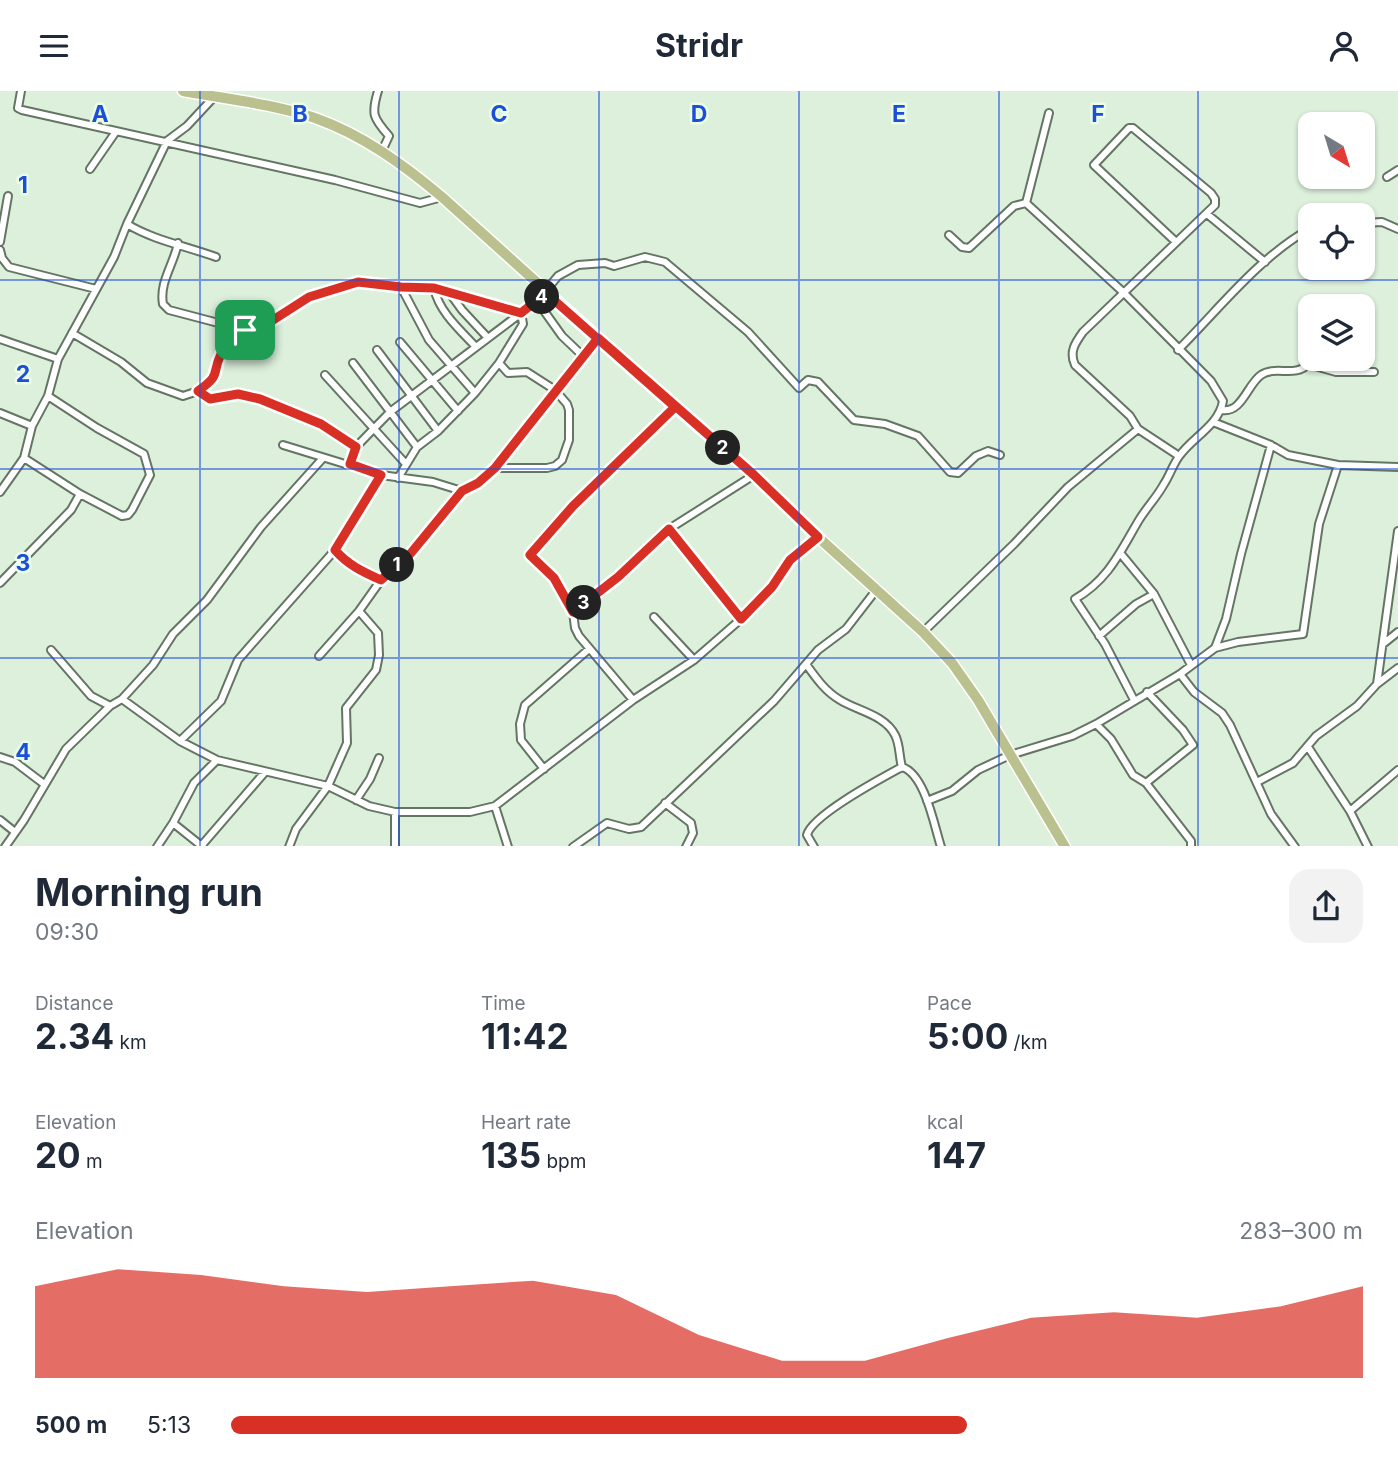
<!DOCTYPE html>
<meta charset="utf-8">
<style>
:root{--surface:#fff;--page:#f2f2f3;--text:#1f2937;--muted:#747a83;--accent:#d93025}
body{margin:0;font-family:Inter,sans-serif;background:var(--page);color:var(--text);height:100vh;display:flex;flex-direction:column;font-size:26px;white-space:nowrap}
*{box-sizing:border-box;margin:0}
p{font-size:23px;color:var(--muted)}
.icon{flex:none;width:38px;height:38px;fill:none;stroke:currentColor;stroke-width:2;stroke-linecap:round;stroke-linejoin:round}
.map{position:relative;height:755px;overflow:hidden}
.side{display:flex;flex-direction:column;background:var(--surface);flex:1}
.side>*{flex:none}
.needle{width:46px;rotate:142deg}
.buttons{position:absolute;left:1298px;top:21px;display:grid;gap:14px}
.buttons a{display:grid;place-items:center;width:77px;height:77px;border-radius:14px;background:var(--surface);box-shadow:0 2px 5px #0004;font-size:35px}
.pin{position:absolute;display:grid;place-items:center;width:60px;height:60px;color:#fff;margin:-30px;border-radius:14px;box-shadow:0 4px 10px #0006}
.km{position:absolute;width:35px;height:35px;margin:-18px;border-radius:50%;background:#222;color:#fff;font-size:19px;line-height:35px;text-align:center}
.round{display:grid;place-items:center;flex:none;width:74px;height:74px;border-radius:21px;background:var(--page)}
.summary{display:flex;align-items:center;justify-content:space-between;height:119px;padding:0 35px}
h1{font-size:38px;font-weight:700;line-height:52px}
.stats{display:grid;grid-template-columns:repeat(3,1fr);gap:10px;height:119px;padding:7px 35px}
.stats div{display:grid;align-content:center}
.stats b{font-size:35px;font-weight:700}
.stats small{font-size:19px;font-weight:400}
.stats p{font-size:19px}
.chart{height:196px;padding:14px 35px}
.chart p{display:flex;justify-content:space-between}
.chart svg{width:100%;height:126px;margin-top:7px;fill:var(--accent);opacity:.7}
ul{padding:0 35px;list-style:none;font-size:23px}
li{display:grid;grid-template-columns:112px 84px 1fr;align-items:center;height:52px}
li i{height:18px;border-radius:9px;background:var(--accent)}
header{display:flex;justify-content:space-between;align-items:center;height:91px;padding:0 35px;background:var(--surface);font-size:32px;font-weight:700}
.map>svg:first-child{display:block}
</style>
<header><svg class="icon" aria-label="menu" viewBox="0 0 24 24"><path d="M4 6h16M4 12h16M4 18h16"/></svg>Stridr<svg class="icon" aria-label="person" viewBox="0 0 24 24"><circle cx="12" cy="8" r="4"/><path d="M4 21q1-7 8-7t8 7"/></svg></header>
<div class="map">
<svg width="1398" height="756" viewBox="0 0 1398 756">
<rect width="100%" height="100%" fill="#dcf0dc"/>
<g fill="none" stroke-linecap="round" stroke-linejoin="round">
<g stroke="#647564" stroke-width="10">
<path id="street" d="M21,0L18,17L22,19L335,89L420,112L442,106
M378,0C371,23 373,27 389,45L382,60
M90,78L115,42
M1387,86L1398,79
M1026,112L1124,202L1211,290L1223,310C1219,334 1193,346 1180,364C1173,373 1170,384 1164,393C1157,406 1147,416 1139,429C1120,461 1109,488 1075,508L1105,553L1134,609
M1026,112L1049,22
M1207,123L1265,171
M1363,132L1382,131L1398,138
M127,133C153,149 186,155 216,166
M949,144L962,156L969,157L1014,115L1026,112
M0,151L8,105
M1176,151L1094,74L1129,37H1133L1211,102L1215,108V114L1083,241C1075,252 1069,261 1075,274L1130,325L1138,338L1179,365
M178,152C174,173 159,191 163,213L169,219L245,239
M0,159L2,167L9,176L96,198
M401,196L429,249L475,302
M434,197C439,221 460,239 476,256
M449,201L462,219L488,247
M537,210L562,245L584,266
M72,242L121,271L147,292L183,305L198,300L212,290L221,263L230,250L245,239L270,231L309,207L358,191L401,196L434,197L521,222L523,233L499,272L475,302L438,340L417,356L398,387
M0,248L58,268
M400,251L458,320
M377,259L438,340
M1178,259C1220,217 1259,166 1311,137
M353,272L417,356
M325,284L406,373
M198,300L210,308L238,303L260,308L321,333L356,356
M1222,319C1242,322 1247,294 1261,284C1275,274 1296,287 1308,273L1336,281H1374
M0,322L32,335
M1213,331L1271,354L1288,364L1338,374L1398,376
M283,354L381,384L433,391L462,400
M24,367L80,403L122,425L128,424L132,419L150,384L144,363L97,337L48,305
M350,373L356,356L390,321L537,210L558,185L578,174L605,172L614,175L645,166L665,171L748,241L799,297L808,289L818,291L854,329L885,333L918,345L950,381L958,382L976,365L988,360L1000,364
M495,377H547L555,375L562,369L569,349V319L567,313L555,299L527,281L508,282L499,272
M0,401L24,367L32,335L48,305L58,268L114,166L127,133L167,50L187,35L214,6
M669,438L741,528
M335,459C348,474 363,481 381,489
M1121,463L1154,503L1191,574
M0,492L71,419L80,403
M573,521L618,486L669,438L754,384
M654,526L694,569
M923,541L1014,453L1068,396L1138,338
M1099,545L1136,513L1154,503
M1383,553L1398,541
M1215,557L1226,528L1241,463L1271,354
M51,559L91,605L110,615
M319,565L359,520L381,489L411,462L462,400L478,392L495,377L598,247
M806,573C816,587 825,600 840,609C858,620 885,624 895,644C900,653 899,666 902,676C925,683 934,734 941,756
M1180,583L1194,601L1222,622L1230,634L1271,723L1295,756
M1377,593L1398,440
M122,608L180,650L217,669L328,695L369,715L395,721H470L495,715L633,609L694,569L741,528L772,496L790,469L818,446
M633,609L579,545L575,537L573,521L562,498L554,487L530,464L573,415L675,316
M1096,633L1111,648L1133,684L1146,692L1191,750V756
M180,650L221,610L238,569L251,554L335,459L381,384
M1308,656L1350,720L1368,756
M0,666L15,671L44,693
M544,678L521,649L520,633L525,614L589,558
M1257,691L1293,672L1316,645L1357,615L1377,593L1398,577
M1146,692L1193,654L1183,639L1147,601
M356,709L370,688L379,667
M927,710L952,700L978,679L1010,664L1072,645L1096,633L1180,583L1215,557L1238,551L1303,543L1319,433L1338,374
M665,712L691,732L693,742L686,756
M495,715L508,756
M1350,720L1398,679
M0,729L15,741
M173,732L203,756
M202,754L265,681
M5,756L24,729L66,658L110,615L122,608L153,574L173,543L207,509L261,436L323,367
M157,756L173,732L194,692L217,669
M289,756L296,738L328,695L347,652L346,617L376,579L379,564L378,542L359,520
M395,756V721
M573,756L607,732L629,738L641,736L774,610L818,559L846,538L877,498
M814,756L807,744C812,724 882,687 902,676"/>
</g>
<g stroke="#fff" stroke-width="13">
<path id="primary" d="M183,0C227,8 273,13 315,27C363,44 404,74 442,106L675,316L754,384L818,446L923,541L952,572L978,609L1065,756"/>
</g>
<use href="#street" stroke="#fff" stroke-width="6"/>
<use href="#primary" stroke="#bbc18e" stroke-width="10"/>
</g>
<g fill="none" stroke-linecap="round" stroke-linejoin="round">
<g stroke="#fff" stroke-width="14">
<path id="route" d="M245,239C236,246 226,252 221,263C211,284 222,283 198,300L210,308L238,303L260,308L321,333L356,356L350,373L381,384L335,459C348,474 363,481 381,489L411,462L462,400L478,392L495,377L598,247L754,384L818,446L790,469L772,496L741,528L669,438L618,486L573,521L554,487L530,464L573,415L675,316L546,202L521,222L434,197L401,196L358,191L309,206L270,231L245,239"/>
</g>
<use href="#route" stroke="#d93025" stroke-width="9"/>
</g>
<path fill="none" stroke="#1d4ed8" stroke-width="2" stroke-opacity="0.55" d="M200,0V756M399,0V756M599,0V756M799,0V756M999,0V756M1198,0V756M0,189H1398M0,378H1398M0,567H1398"/>
<g font-size="23" text-anchor="middle" font-weight="bold" fill="#1d4ed8" stroke="#e9fde9" stroke-width="5" stroke-linejoin="round" paint-order="stroke">
<text x="100" y="31">A</text>
<text x="300" y="31">B</text>
<text x="499" y="31">C</text>
<text x="699" y="31">D</text>
<text x="899" y="31">E</text>
<text x="1098" y="31">F</text>
<text x="23" y="102">1</text>
<text x="23" y="291">2</text>
<text x="23" y="480">3</text>
<text x="23" y="669">4</text>
</g>
</svg>
<div class="buttons">
<a><svg class="needle" viewBox="-14 -14 28 28"><path d="M0-13l5 13h-10z" fill="#e53935"/><path d="M0 13l5-13h-10z" fill="#747a83"/></svg></a>
<a><svg class="icon" aria-label="locate" viewBox="0 0 24 24"><circle cx="12" cy="12" r="6"/><path d="M12 2v4M12 18v4M2 12h4M18 12h4"/></svg></a>
<a><svg class="icon" aria-label="layers" viewBox="0 0 24 24"><path d="M12 4l9 5-9 5-9-5zM3 14l9 5 9-5"/></svg></a>
</div>
<div class="pin" style="left:245px;top:239px;background:#1e9e55"><svg class="icon" aria-label="arrive" viewBox="0 0 24 24"><path d="M6 21V4h12l-3 4 3 4H6"/></svg></div>
<b class="km" style="left:397px;top:474px">1</b>
<b class="km" style="left:723px;top:357px">2</b>
<b class="km" style="left:584px;top:512px">3</b>
<b class="km" style="left:542px;top:206px">4</b>
</div>
<section class="side">
<div class="summary"><div><h1>Morning run</h1><p>09:30</p></div><a class="round"><svg class="icon" aria-label="share" viewBox="0 0 24 24"><path d="M12 15V3M7 8l5-5 5 5M5 13v7h14v-7"/></svg></a></div>
<div class="stats">
<div><p>Distance</p><b>2.34<small> km</small></b></div>
<div><p>Time</p><b>11:42</b></div>
<div><p>Pace</p><b>5:00<small> /km</small></b></div>
</div>
<div class="stats">
<div><p>Elevation</p><b>20<small> m</small></b></div>
<div><p>Heart rate</p><b>135<small> bpm</small></b></div>
<div><p>kcal</p><b>147</b></div>
</div>
<div class="chart"><p><span>Elevation</span>283–300 m</p>
<svg viewBox="0 0 160 44" preserveAspectRatio="none"><path d="M0 44V12L10 6L20 8L30 12L40 14L50 12L60 10L70 15L80 29L90 38L100 38L110 30L120 23L130 21L140 23L150 19L160 12V44z"/></svg>
</div>
<ul>
<li><b>500 m</b>5:13<i style="width:65%"></i></li>
</ul>
</section>
